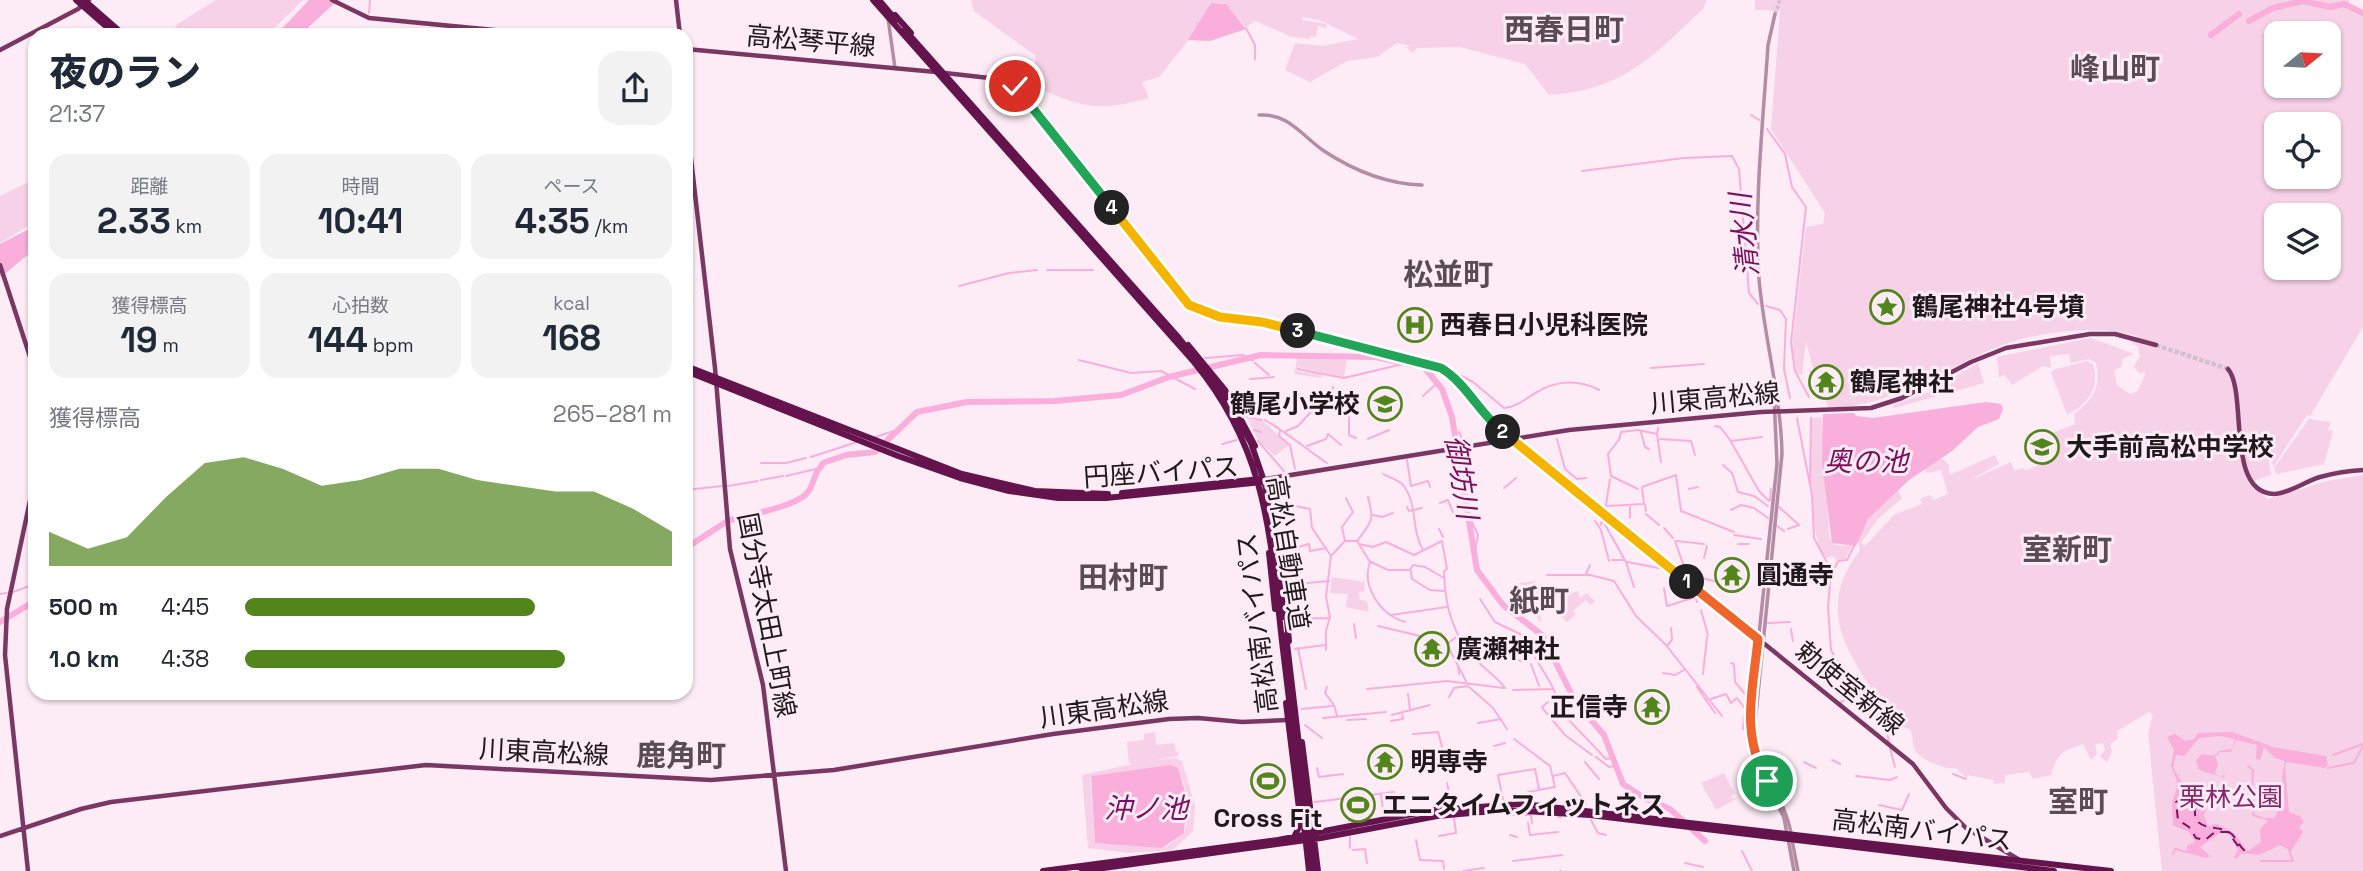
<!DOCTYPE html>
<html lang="ja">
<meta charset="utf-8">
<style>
:root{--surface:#fff;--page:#f2f2f3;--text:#1f2937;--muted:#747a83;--accent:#52861d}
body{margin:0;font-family:"Space Grotesk","Noto Sans JP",sans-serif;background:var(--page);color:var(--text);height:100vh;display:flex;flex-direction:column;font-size:26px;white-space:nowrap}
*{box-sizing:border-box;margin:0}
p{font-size:23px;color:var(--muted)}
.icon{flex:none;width:38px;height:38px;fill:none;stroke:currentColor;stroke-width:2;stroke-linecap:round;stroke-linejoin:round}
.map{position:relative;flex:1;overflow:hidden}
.side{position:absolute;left:28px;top:28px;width:665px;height:672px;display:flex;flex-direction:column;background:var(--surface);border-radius:21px;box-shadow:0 2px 5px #0004}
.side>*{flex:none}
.needle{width:46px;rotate:72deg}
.buttons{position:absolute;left:2264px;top:21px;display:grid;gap:14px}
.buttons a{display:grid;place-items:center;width:77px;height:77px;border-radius:14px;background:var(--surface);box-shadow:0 2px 5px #0004;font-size:35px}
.pin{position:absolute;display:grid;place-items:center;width:60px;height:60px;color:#fff;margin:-30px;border:4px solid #fff;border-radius:50%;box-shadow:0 2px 7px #0007}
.km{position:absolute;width:35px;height:35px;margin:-18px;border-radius:50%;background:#222;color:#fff;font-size:19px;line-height:35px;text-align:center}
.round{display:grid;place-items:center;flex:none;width:74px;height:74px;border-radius:21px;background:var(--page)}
.headline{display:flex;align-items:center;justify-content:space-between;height:119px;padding:0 21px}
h1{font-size:38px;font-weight:800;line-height:52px}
.figures{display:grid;grid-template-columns:repeat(3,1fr);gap:10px;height:119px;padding:7px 21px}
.figures div{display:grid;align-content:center;border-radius:18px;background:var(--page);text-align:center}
.figures b{font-size:35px;font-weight:800}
.figures small{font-size:19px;font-weight:400}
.figures p{font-size:19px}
.chart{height:196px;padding:14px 21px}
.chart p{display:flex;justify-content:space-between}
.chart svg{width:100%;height:126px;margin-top:7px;fill:var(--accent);opacity:.7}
ul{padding:0 21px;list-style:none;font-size:23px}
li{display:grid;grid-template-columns:112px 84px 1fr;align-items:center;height:52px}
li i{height:18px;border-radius:9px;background:var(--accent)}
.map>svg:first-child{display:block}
</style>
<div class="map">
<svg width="2363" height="871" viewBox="0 0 2363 871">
<rect width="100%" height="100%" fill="#fdebf5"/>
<path fill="#f7d1e7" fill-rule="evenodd" d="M216,0H303L267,35H173L176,25Z
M971,0H1707L1703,9C1652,57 1623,90 1549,95L1525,64L1460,47L1417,48L1413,53L1406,47L1411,46L1397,43L1377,57L1347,61L1310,82L1285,70L1295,43L1322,46L1358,39L1322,21L1303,17L1302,20L1327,24L1326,28L1318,26L1316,37L1311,36L1310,39L1292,37L1255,21L1246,27L1224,3H1211L1198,28L1159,77L1142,82L1149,98C1094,113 1084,107 1033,86L1036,56L974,11Z
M1755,0H2349L2351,5L2363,10V327L2310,416L2307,415L2273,467L2269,447L2252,450L2267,449L2271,475L2250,482L2268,499L2327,481L2363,475V871H2162L2148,733L2153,715L2149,712L2117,731L2118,739L2110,744L2112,752L2107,762L2100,757L2105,750L2103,743L2095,744L2097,754L2091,760L2083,744C2060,752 2058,753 2051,775L2033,779L2029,772L2005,775V783L1994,784L1993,780L1968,775L1966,778L1956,768C1945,770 1921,760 1915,750C1911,742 1914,736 1910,729L1895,726L1891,720C1857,661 1809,618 1860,550L1857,539L1868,519L1898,490L1902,498L1878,519L1861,543L1865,546L1894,515L1922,504L1920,499L1930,495L1934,500L1948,494L1941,470L1928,473L1922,468L1942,458L1949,465V473L1952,474L1995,455L1999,464L1968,481L2011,462L2014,471L2024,468L2025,471L2052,459L2044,436L2075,424L2074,414C2092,401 2102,387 2096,363L2089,359L2071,363L2069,354L2050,356L2051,368L2043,366L2012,385L2005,375L1999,377L1997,357L2091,338L2134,354L2122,359V366L2114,371L2117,385L2130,394L2138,391L2146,372L2139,373L2134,367L2140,356L2138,347L2130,341L2138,336C2097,324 2029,332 1990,350C1932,375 1894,405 1829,408L1824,397L1816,393L1808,367L1816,379L1806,342L1802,375L1797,373L1792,347L1806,227L1823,224L1825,213L1771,129L1780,11L1755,10ZM2277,33H2329V86H2277ZM2277,124H2329V177H2277ZM2277,215H2329V268H2277Z
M35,179V222L0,243V196Z
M1298,356L1347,360L1344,377L1298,367V371L1322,374L1321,378L1294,374Z
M2087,361L2093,364C2100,386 2089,405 2067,414L2051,373L2053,370Z
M1978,363L1984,383L1894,408L1893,405L1929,392Z
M1822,417L1829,537L1835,545L1852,546L1845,559L1837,560L1832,556L1827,558C1806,539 1811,447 1811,418Z
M1248,419L1263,421L1289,445L1275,456L1258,440Z
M2309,419L2331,422L2328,430L2333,431L2324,464L2277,474L2274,468Z
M1332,577L1364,582L1365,591L1359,592L1360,600L1367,601L1369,612L1346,607L1348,594L1330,593Z
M1535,581C1539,596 1538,609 1542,623L1509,589L1515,584Z
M1568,587L1569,594L1578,591L1580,598L1587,593L1595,601L1590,605L1586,600L1573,611L1576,614L1567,622L1558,613L1564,608L1556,588Z
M1155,732L1156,745L1174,743L1176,752L1179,751L1178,756L1156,760L1176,758L1182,761L1195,806L1193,831L1173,850L1128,853L1088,848L1082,775L1133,764L1129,763L1127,742L1144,740V734ZM1173,765C1188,776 1191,817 1184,833L1166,847L1095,843L1090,778Z
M1724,773L1735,794L1731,796L1733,799L1738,798L1716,810L1701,783Z"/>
<path fill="#f9aedb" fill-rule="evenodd" d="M309,0H338L300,35H276Z
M1211,3L1226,4L1246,29L1210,41L1188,40Z
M35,226V251C22,257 13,269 0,277V244Z
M1986,402L2001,404L2003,409L1999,419L1978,427L1952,451L1909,480L1868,519L1856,546L1832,543L1822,464L1823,414L1854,413L1856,416L1873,418Z
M2232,732L2273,747L2326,756L2328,765L2325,768L2287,762L2285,766L2289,812L2300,816L2304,822L2299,827L2303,832L2291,851L2280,845L2259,855L2241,853L2237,859L2234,857L2238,850L2228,832H2221L2200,847L2210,856L2207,858L2187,853V846L2195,842L2189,832L2173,825L2172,803L2178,784L2171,766L2174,750L2167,737L2175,734L2185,741L2194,739L2198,733ZM2220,736L2235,739L2232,749L2219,751L2214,756L2202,754L2196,761L2199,770L2224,778L2225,774L2221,777L2215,774L2218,764L2215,757L2220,752H2231L2236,740L2257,745L2256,759L2260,760L2264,747L2275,758L2285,761L2282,776L2285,806L2281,808L2275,800L2266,803L2264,808L2274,802L2279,810L2274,818H2262L2268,821L2260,829L2261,842L2248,851L2234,833L2217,824L2208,826L2204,815L2211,800L2186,789L2173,768L2176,755L2184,756L2199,738Z
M1171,765L1178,768L1187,798L1184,833L1162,848L1095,843L1091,776Z"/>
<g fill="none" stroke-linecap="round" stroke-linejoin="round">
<path stroke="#f9aedb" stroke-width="2" d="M369,13L370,0
M1246,28L1255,45V59
M1751,115L1759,120
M1767,129L1785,154L1792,187L1806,207L1791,343L1795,371L1809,397
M1582,171L1684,158L1732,156L1739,169L1749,293L1758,304
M1047,270H1093
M959,286L1009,273L1037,270
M1766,306L1780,310L1786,319L1784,369L1790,398
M1205,358L1243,355L1253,361
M1079,360L1131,373L1161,371L1195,389
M1255,363L1269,375
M1651,368L1704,364
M1298,369L1344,378L1403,364
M1456,373L1473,382L1504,408C1517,407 1528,397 1539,391C1557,380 1580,380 1599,390
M1250,379L1274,377
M1333,387L1331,400L1349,413V435L1356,438
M1423,396L1435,385
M1243,410L1252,403L1272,405
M1247,417L1262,420
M1797,418L1812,495L1814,538L1831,570L1828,607L1831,650L1844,673L1883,714L1889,742
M1265,420C1289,434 1306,449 1327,463
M1715,426L1720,427L1731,441L1762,437
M1254,430L1261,432
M1280,431L1279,436L1290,445L1295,469
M1286,431L1298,426L1322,400
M1459,432L1463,440
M1621,432L1638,430L1657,434L1661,462
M1641,432L1645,447L1649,449
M1657,434L1658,428
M875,437L901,429
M1368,439L1389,430
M1557,439L1565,469L1577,479L1586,478
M1660,439L1691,441L1695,455
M1619,440L1621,432
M1730,440L1759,491L1769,501
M1258,441L1284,471
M1618,441L1608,454L1611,476L1638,489
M1222,444L1237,440
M1307,446L1326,439L1328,434L1341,445
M811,457L857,442
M1407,460L1411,486L1428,481L1430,487
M761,463H786L806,458
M1723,465L1732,473L1738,492L1754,496L1768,506
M1383,474C1388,477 1399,480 1403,485C1418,504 1411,530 1423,550
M786,476L820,468
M761,480L783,476
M1810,483L1811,418
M728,486L758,481
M1504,488L1516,478
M1689,489L1698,487
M686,490L722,486
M1368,497C1375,522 1371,522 1357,541L1370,562C1361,587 1381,615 1405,622
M1346,498L1353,512L1342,527L1345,541H1357
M1770,500L1771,489
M1276,502L1310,509L1312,528L1331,556L1326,597L1330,617L1326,631V650
M1440,503L1448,500L1454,515H1457
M1644,504L1642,487L1676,475L1681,511L1734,532
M1645,505L1646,511
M1608,506L1643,504
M1407,507L1409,511L1422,508
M1630,507V518
M1779,507L1799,525L1788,529
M1731,510L1741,505L1754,508L1768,518
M1605,512L1610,479
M1646,514L1659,525
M1373,515L1382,517L1393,513
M1471,520L1478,535L1475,550L1472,551
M1595,521L1601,530L1609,561
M1603,521L1626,562L1634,587
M1601,525L1603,517
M1777,526L1784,531
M1664,528L1673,538
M1439,529L1443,537
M1734,535L1761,539
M1675,541L1686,572
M1677,541L1704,544
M1359,544L1373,547L1386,542L1414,555L1442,541L1447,569L1444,571C1445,606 1452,635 1477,661C1486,670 1498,678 1505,688
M1738,544H1749
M1332,555L1344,542
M1283,557L1288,556L1287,550L1309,544L1310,551L1326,548
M1704,558L1707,546
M1612,560H1625
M1371,562L1388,570H1410L1413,565L1425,567L1444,578
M1627,562L1669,570L1668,574
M1296,566L1297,584L1329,581
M1411,571L1412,579L1430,590L1444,591
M1833,572L1838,561L1847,560L1854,546
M1687,573L1696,576
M1586,574L1590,565
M1547,575H1590L1614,581L1636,616L1666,645L1722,716
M1698,577L1714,581
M1716,581L1725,583
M1664,588L1667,606L1696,597L1697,602
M13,592L35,584
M0,594L7,593
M1480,599L1495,622L1522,635L1551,684L1566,717L1606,759L1612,758
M1701,610L1708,635
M1391,615L1447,607
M1291,619L1329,618
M1768,623L1790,622
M1354,624L1356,638
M1378,626L1424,637L1432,646L1445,645L1458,636
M1791,629L1793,641
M1441,633L1466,681
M1667,646L1672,640L1671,628
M1298,648L1306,689
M1295,649L1325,645
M1476,658L1487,642L1503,655L1524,662
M1731,663L1734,664L1735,682L1745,694
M1531,664L1539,686
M1458,666L1459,674
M1663,673L1675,675L1684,670
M1703,674L1707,637
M1327,687L1325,693L1334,705L1337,716
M1697,687L1715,713
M1367,689L1447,681L1504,688
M1513,690L1553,689
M1408,694L1410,710
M1449,697L1454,688L1468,686L1493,708L1507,729
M1711,699L1726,694L1731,703L1737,698L1746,710
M1548,702L1542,707L1544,710L1565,735L1592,755
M1841,702L1853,696
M1302,709L1332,706
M1392,715L1430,705
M1323,718L1386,712
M1347,720L1366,719
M1391,721L1403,719L1402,712
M1478,723L1501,719
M1305,725L1322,738
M1743,729L1744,715
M1413,734L1438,732L1443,750
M1514,739L1550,766L1555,787L1528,792
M1494,746L1505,743
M1890,748L1895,767
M2333,755L2363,744
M1596,757L1609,767L1614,766
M1832,760L1840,764
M1585,762L1599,779
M1804,762L1816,768
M2248,766L2253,770L2252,788
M1317,768L1319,777L1343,774
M2328,768L2354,763L2363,746
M1953,774L1966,779
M1553,776L1565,773L1586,804
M1856,776L1890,780L1897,777
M1447,783L1451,803
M2253,791V815L2262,818
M1381,795L1384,815
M1346,799L1349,821
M1503,800L1498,775L1535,769L1539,789
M1315,802L1394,792
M1879,805L1902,810L1909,794
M1505,815H1531L1532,823
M1558,817H1561
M1591,820L1598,833L1606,835
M1528,823L1530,835L1558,832
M1510,835L1517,837
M1439,836L1456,833L1454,818
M1416,840L1420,860L1443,861L1444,869
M1350,848V837
M1353,850L1365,849L1367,863
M1742,851L1752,871
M2173,854L2175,849L2187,852
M1513,861L1562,855
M2261,861H2293L2289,850
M1685,863L1703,867
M1463,871L1484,868
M1560,871H1561"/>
<path stroke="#f9aedb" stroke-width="6" d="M2249,21L2273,8L2303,1L2330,7L2344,4L2363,13
M2211,35L2239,14
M820,468L823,463L846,455L875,452L917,412L967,402L1055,401L1121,395L1169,377L1261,355L1375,357L1424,367L1442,389L1452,417L1477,570L1503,605L1542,635L1575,701L1604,735L1623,784L1646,799L1670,809L1705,841
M731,520C748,515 798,506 808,492C812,487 814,478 817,472
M686,548L726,522
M0,622L35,601"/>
<path stroke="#7c105e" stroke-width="2" stroke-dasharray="9 7" stroke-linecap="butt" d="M2187,795L2196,803C2189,833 2215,824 2229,832C2236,836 2238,845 2244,850H2241L2228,832H2215L2205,840L2196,838L2189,827L2178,820L2176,802Z"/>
<path stroke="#d1c1ca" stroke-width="3.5" stroke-dasharray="3.5 2" stroke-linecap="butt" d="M1775,14L1780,0"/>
<path stroke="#d1c1ca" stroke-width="4.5" stroke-dasharray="4.5 2" stroke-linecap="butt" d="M2156,345L2228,369"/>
<path stroke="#b48ca3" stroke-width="3.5" d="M1775,14L1768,45C1763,123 1754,202 1759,279C1764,337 1781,396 1782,454L1754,734C1759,770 1784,797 1791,833
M888,18L895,68
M1259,115C1289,113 1302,136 1324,151C1353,170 1386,184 1422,185
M1774,396L1777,464L1749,729L1755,758L1784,818L1794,871
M1792,840L1798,871"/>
<path stroke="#7a3763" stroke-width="4.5" d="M332,0L369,18L545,35
M676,0L680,35
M686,49L936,72
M0,50L78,9L89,0
M945,73L998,79L1019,90L1179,295L1195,308L1214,316L1266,323L1441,368L1452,376L1490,422L1913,764L1946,808L1966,828L2018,859
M686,115L715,368L730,549L763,685L786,871
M0,265L35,372
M2228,369C2248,392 2225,493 2274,494C2288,494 2306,481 2320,477C2334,473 2348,471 2363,470
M1266,479L1569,430L1761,412L1871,408L1902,398L1971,362L2006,348L2090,334H2115L2156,345
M0,836L81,809L111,802L426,765L711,780L834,770L1053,734L1169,719L1198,718L1242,722L1288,720
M28,871L5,655L7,609L35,477"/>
<path stroke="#64134c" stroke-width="6" d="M76,0L116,35
M84,0L124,35
M895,15L911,33
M1188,345L1225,390L1255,446
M686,366L962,474L1035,491L1108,494
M686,371L898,456L960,478L1009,491L1058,498H1106L1262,482
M1268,486L1284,600
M1122,493L1261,479
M1269,553L1275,609
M1286,610L1289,641
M1286,703L1300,817
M1302,742L1318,871
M1294,837L1301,823
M1043,871L1278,840L1433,810L1523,804L2111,871
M1082,871L1321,838L1437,816L1505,810L1590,815L2054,871"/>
<path stroke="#64134c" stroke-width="6" d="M873,0L1194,362C1269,453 1270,538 1283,650C1292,724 1301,797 1309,871
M879,0L896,20
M905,30L1179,338L1228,400L1251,443L1265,484L1284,617
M1286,635L1314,871"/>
</g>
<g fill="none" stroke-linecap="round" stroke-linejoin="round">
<g stroke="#fff" stroke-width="14">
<path id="split-1" d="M1687,582L1758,639C1753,691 1740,732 1767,781"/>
</g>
<g stroke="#fff" stroke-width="14">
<path id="split-2" d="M1503,432L1687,582"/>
</g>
<g stroke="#fff" stroke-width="14">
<path id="split-3" d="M1298,331L1441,368C1466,383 1480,414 1503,432"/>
</g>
<g stroke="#fff" stroke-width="14">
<path id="split-4" d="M1112,208L1189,305L1220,317L1262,322L1298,331"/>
</g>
<g stroke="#fff" stroke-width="14">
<path id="split-5" d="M1015,86L1112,208"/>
</g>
<use href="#split-1" stroke="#f0652b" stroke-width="9"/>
<use href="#split-2" stroke="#f5b400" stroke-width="9"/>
<use href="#split-3" stroke="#22a559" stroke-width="9"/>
<use href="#split-4" stroke="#f5b400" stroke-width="9"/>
<use href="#split-5" stroke="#22a559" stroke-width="9"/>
</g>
<defs>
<g id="sight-ring" transform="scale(1.75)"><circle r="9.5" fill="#fdebf5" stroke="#52861d" stroke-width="1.5"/><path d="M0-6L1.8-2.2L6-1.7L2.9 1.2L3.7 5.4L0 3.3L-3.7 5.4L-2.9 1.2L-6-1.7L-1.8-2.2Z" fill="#52861d"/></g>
<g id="hospital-ring" transform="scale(1.75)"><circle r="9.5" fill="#fdebf5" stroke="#52861d" stroke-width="1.5"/><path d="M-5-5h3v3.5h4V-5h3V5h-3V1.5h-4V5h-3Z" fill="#52861d"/></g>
<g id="temple-ring" transform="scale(1.75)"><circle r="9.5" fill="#fdebf5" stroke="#52861d" stroke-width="1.5"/><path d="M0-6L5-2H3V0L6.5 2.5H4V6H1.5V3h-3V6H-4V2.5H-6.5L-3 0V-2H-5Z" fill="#52861d"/></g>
<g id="school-ring" transform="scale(1.75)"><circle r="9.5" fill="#fdebf5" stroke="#52861d" stroke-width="1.5"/><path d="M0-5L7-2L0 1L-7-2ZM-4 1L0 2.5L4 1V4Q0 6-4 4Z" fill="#52861d"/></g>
<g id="stadium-ring" transform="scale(1.75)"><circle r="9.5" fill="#fdebf5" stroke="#52861d" stroke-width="1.5"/><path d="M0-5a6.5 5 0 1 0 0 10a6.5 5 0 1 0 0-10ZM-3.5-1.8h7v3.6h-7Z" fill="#52861d"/></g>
</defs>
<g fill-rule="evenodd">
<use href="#sight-ring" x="1887" y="307"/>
<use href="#hospital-ring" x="1415" y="325"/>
<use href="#temple-ring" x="1826" y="382"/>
<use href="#school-ring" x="1385" y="404"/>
<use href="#school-ring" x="2042" y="447"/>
<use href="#temple-ring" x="1732" y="575"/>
<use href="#temple-ring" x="1432" y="649"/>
<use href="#temple-ring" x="1652" y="707"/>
<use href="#temple-ring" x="1385" y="762"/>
<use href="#stadium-ring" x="1268" y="781"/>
<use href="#stadium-ring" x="1358" y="805"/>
</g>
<g text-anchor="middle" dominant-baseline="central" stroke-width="6" stroke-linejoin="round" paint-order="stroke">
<g font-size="26" fill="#1f191c" stroke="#fdebf5">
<text transform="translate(811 41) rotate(5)">高松琴平線</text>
<text transform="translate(1715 398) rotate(-5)">川東高松線</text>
<text transform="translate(1161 472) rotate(-4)">円座バイパス</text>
<text transform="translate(1288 553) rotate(81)">高松自動車道</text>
<text transform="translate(767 615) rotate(79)">国分寺太田上町線</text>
<text transform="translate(1257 623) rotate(-97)">高松南バイパス</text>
<text transform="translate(1850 688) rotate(39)">勅使室新線</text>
<text transform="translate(1104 709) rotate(-8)">川東高松線</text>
<text transform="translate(544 752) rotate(3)">川東高松線</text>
<text transform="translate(1922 830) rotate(7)">高松南バイパス</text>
</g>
<g font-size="26" font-weight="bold" fill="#1f191c" stroke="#fdebf5" text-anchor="start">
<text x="1912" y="307">鶴尾神社4号墳</text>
<text x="1440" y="325">西春日小児科医院</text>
<text x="1850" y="382">鶴尾神社</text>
<text x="1360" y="404" text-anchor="end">鶴尾小学校</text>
<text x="2066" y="447">大手前高松中学校</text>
<text x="1756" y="575">圓通寺</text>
<text x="1456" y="649">廣瀬神社</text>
<text x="1628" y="707" text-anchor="end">正信寺</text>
<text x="1410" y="762">明専寺</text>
<text x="1382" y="805">エニタイムフィットネス</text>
<text x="1268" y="818" text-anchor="middle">Cross Fit</text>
</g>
<g font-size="26" fill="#8d256d" stroke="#fdebf5">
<text x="2231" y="797">栗林公園</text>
</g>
<g font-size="28" font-style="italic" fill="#7c105e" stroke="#fdebf5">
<text transform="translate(1744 235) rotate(-96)">清水川</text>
<text x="1866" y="461">奥の池</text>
<text transform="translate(1462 477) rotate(81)">御坊川</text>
<text x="1146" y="808">沖ノ池</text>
</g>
<g font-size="30" font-weight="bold" fill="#5a4c54" stroke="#fdebf5">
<text x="1564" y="29">西春日町</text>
<text x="2115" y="68">峰山町</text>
<text x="1448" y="274">松並町</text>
<text x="2067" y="549">室新町</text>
<text x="1123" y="577">田村町</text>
<text x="1539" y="600">紙町</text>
<text x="681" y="755">鹿角町</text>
<text x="2078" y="801">室町</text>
</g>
</g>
</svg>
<div class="buttons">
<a><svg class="needle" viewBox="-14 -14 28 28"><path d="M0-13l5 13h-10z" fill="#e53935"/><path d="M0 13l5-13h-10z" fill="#747a83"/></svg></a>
<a><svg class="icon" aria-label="locate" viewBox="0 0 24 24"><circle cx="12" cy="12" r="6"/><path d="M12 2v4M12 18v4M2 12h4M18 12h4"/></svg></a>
<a><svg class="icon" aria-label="layers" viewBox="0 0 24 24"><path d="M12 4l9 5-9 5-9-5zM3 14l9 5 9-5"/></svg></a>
</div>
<div class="pin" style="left:1767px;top:781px;background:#1e9e55"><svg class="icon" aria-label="arrive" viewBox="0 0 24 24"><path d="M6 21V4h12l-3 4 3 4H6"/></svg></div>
<div class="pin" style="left:1015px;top:86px;background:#d93025"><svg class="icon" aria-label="check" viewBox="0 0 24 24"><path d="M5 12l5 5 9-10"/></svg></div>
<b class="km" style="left:1687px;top:582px">1</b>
<b class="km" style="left:1503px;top:432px">2</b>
<b class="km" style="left:1298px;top:331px">3</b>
<b class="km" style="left:1112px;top:208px">4</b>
<section class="side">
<div class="headline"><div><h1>夜のラン</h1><p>21:37</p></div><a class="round"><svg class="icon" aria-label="share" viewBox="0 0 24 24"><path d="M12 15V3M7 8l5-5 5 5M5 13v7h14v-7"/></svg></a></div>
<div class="figures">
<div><p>距離</p><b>2.33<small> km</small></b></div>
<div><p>時間</p><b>10:41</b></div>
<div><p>ペース</p><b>4:35<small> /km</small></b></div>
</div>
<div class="figures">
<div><p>獲得標高</p><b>19<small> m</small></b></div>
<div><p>心拍数</p><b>144<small> bpm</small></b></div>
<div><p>kcal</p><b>168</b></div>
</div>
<div class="chart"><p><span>獲得標高</span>265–281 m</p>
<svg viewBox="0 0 160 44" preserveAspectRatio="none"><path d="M0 44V32L10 38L20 34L30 20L40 8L50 6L60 10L70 16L80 14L90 10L100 10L110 14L120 16L130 18L140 18L150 24L160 32V44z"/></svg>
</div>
<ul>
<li><b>500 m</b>4:45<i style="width:68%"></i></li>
<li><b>1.0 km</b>4:38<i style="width:75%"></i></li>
</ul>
</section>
</div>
